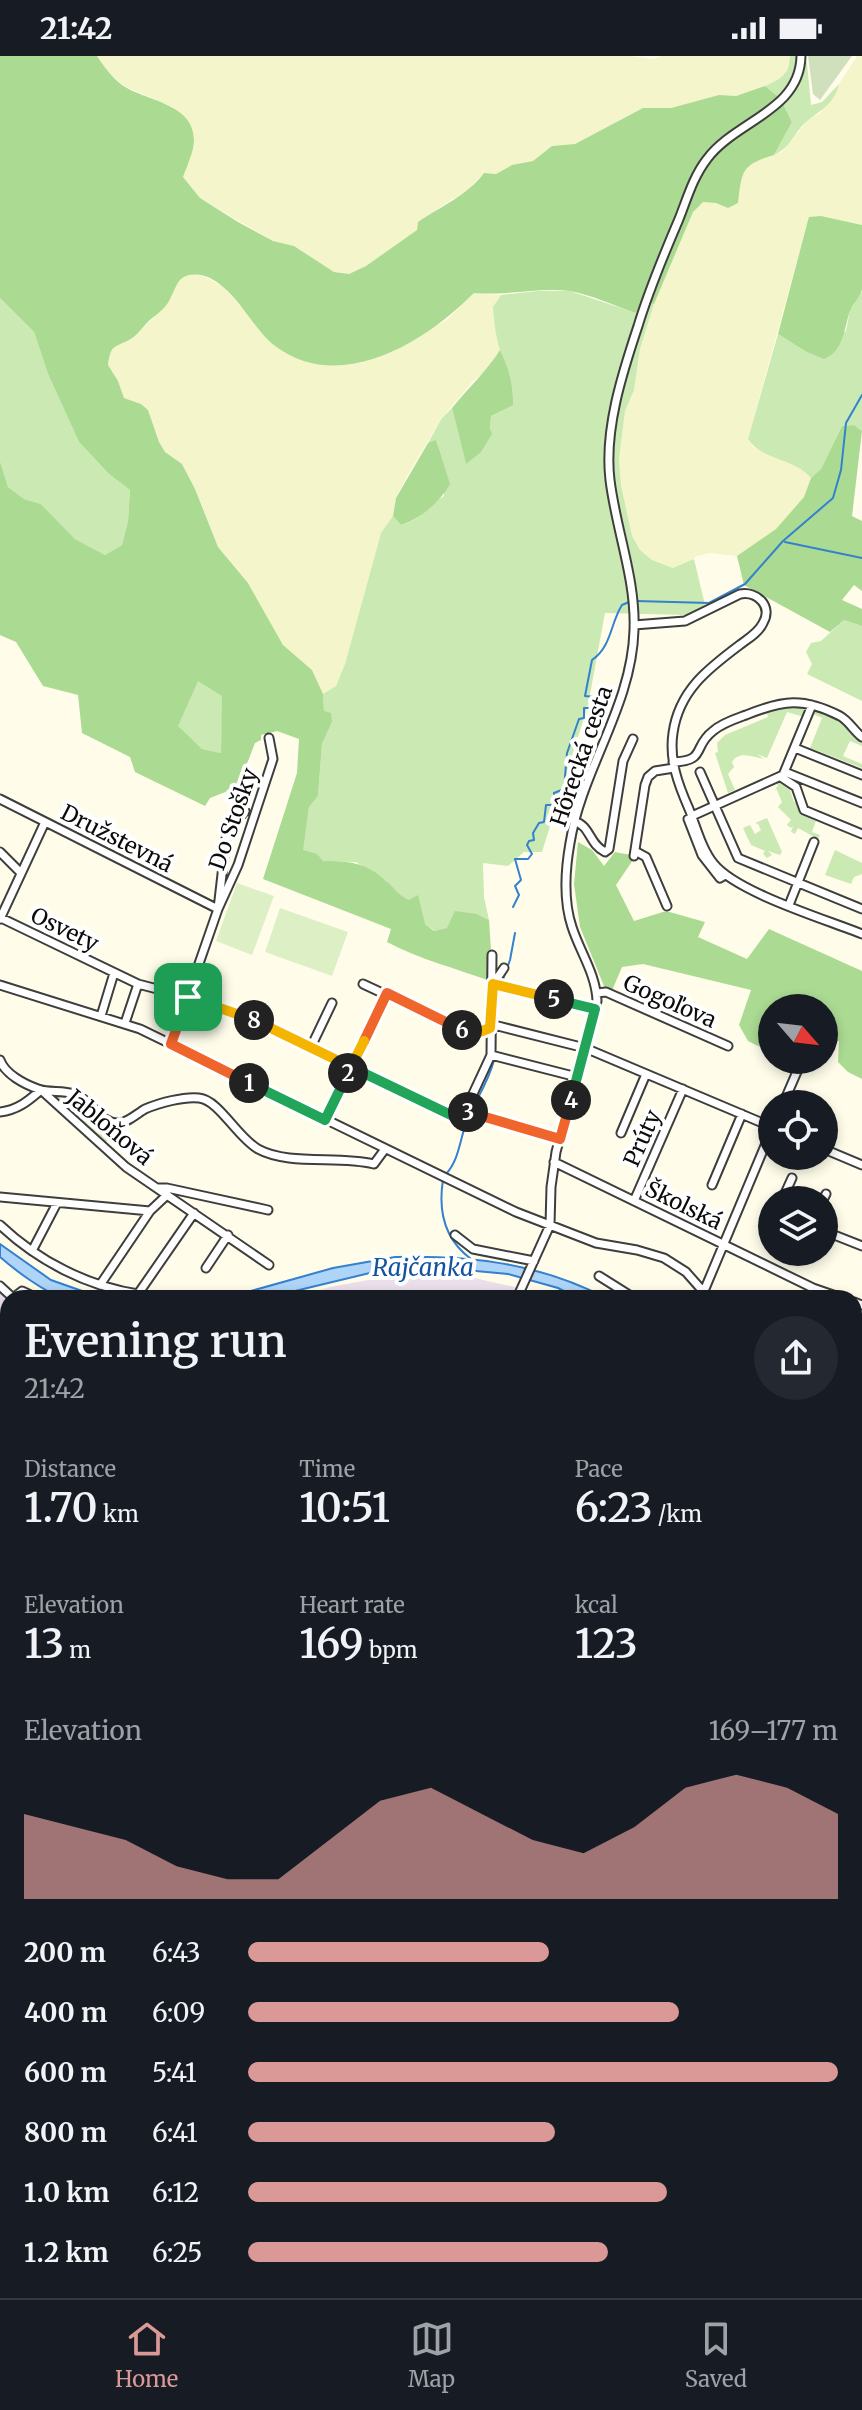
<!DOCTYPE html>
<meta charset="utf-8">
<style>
:root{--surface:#171b24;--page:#242831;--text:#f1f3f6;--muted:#9ea1a6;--line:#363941;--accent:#da9997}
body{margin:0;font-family:Merriweather,serif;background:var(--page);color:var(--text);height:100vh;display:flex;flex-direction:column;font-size:30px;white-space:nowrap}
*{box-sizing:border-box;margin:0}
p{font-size:26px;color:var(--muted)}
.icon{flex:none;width:44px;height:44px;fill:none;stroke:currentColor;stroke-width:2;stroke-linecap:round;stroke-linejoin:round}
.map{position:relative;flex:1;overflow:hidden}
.details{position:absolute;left:0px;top:1234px;width:862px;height:1008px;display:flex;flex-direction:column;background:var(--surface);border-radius:24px 24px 0 0;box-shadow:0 4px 12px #0003}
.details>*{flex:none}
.needle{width:52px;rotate:118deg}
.controls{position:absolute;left:758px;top:938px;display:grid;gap:16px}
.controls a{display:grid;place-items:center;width:80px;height:80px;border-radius:50%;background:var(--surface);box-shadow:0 4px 12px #0003;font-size:40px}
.pin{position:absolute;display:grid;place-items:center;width:68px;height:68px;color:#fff;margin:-34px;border-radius:16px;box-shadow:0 4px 12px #0006}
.km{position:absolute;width:40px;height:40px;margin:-20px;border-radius:50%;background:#222;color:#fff;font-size:22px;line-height:40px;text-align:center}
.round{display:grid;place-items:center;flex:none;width:84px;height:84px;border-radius:42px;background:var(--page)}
.summary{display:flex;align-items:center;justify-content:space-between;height:136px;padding:0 24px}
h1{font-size:44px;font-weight:600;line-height:60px}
.stats{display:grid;grid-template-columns:repeat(3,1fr);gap:12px;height:136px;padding:8px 24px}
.stats div{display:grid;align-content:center}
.stats b{font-size:40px;font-weight:600}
.stats small{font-size:22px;font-weight:400}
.stats p{font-size:22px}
.chart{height:224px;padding:16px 24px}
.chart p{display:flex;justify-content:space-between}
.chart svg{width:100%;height:144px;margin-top:8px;fill:var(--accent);opacity:.7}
ul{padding:0 24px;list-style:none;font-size:26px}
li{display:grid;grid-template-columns:128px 96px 1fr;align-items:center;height:60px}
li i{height:20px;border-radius:10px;background:var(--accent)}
.status{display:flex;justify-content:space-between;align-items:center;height:56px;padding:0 40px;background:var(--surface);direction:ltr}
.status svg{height:22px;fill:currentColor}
.tabs{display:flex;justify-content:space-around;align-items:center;height:112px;border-top:2px solid var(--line);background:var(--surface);font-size:22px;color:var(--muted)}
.tabs a{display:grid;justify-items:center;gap:4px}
.tabs .on{color:var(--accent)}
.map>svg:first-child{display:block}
</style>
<div class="status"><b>21:42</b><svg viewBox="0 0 49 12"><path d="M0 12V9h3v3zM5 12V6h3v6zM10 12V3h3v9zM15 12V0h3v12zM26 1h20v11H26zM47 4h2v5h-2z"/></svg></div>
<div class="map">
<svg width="862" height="2242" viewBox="0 0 862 2242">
<rect width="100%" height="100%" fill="#fffdea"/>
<path fill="#ebdfeb" d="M433,1219L470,1221L519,1232L514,1242H296L330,1231L390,1220Z
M0,1233L8,1242V1554L0,1549Z
M862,1551V1909L854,1905V1552Z"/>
<path fill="#f4f5ca" d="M97,0H629L654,3L662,0H790V5L783,22L765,30L735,40L719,39L671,52H643L575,88L552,90L533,105L512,109L496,118L484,117L461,141L452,143L418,166L417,174L366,210L349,218L334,216L294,190L273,185L200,142L183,121L194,85L173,51L124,30L106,14Z
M857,0H862V169L821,160L807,168L748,383L753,391L803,412L811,422L804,441L776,473L737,500L710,497L697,500L686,508L673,512L652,504L640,494L632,481L621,429L619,403L625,355L634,334L640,293L654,248L693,156L702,146L716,147L728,152L737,147L739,126L744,116L753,105L782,96L807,65L821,56Z
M194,218L204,220L224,231L273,289L287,297L361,307L447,264L474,237L501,239L493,251L500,294L488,313L472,326L442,362L407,420L396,442L393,460L381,477L345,608L336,630L323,638L312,614L283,589L248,527L218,491L195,433L182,408L165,396L159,386L148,354L141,348L124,342L118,325L108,309L110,296L118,287L130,284L161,255L171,242L175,230L184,220Z"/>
<path fill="#cae9b3" d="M790,0H799L807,7L811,49L822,46L839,28C834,51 815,56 801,71C792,82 788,93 774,99L792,66L780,42L765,30C781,23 789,19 790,0Z
M537,235H570L636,257L642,245L654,248L640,293L634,334L625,355L619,403L621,429L632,480L640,494L652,504L673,512L694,503L705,549L687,559L605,557L588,649L542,796H524L508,810L483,807L484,841L489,864L477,858L447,872L435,875L425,868L409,844L395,838L386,824L356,806L323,805L302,794L309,751L318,740L322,688L332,666L324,655L323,638L336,630L345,608L381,477L393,460L401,469C423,463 426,451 444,440L437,386L428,387L442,362L452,352L466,408L490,373L491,360L513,348C514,330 508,314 501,297C496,283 494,265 493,251L501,239Z
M862,236V375L854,369L842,370L821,413L811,422C795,402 761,404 748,383L778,278L805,295L846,275L850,254Z
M0,242L34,276L48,318L79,386L109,418L130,434L128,465L122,489L105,499L75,483L41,448L24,443L8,431L0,405Z
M844,564L862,570V645L807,618L812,608L806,596L811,587L821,585Z
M198,624L223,640L221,697L202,693L177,670Z
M782,648L808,650L804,661L787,656L767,702L757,698L764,703C753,701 739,694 732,706L734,711L728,718L735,734L728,737L715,697L718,696L717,687L725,679L768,661L766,653Z
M813,653L841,664L854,680L862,686V690L850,685L843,700L862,708V712L813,693L811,696L805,693L806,691L810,692L822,662L811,657Z
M781,724L794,733L790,734L794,746H798L800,754L805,757L804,760L816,765L812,776L820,779L818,783L798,772L795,778L791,776L793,770L791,772L787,769L791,764L778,751L782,746L776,732L778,730L776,726Z
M767,762L782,796L780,799L768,795L772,799L767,802L763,798L765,795L751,789L743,772L750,769L755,778L761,774L758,768L755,767Z
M835,794L862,807V818L854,821L851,828L825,819Z
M51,1038L74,1041L118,1070L104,1089Z
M0,2183L8,2187V2234H87L98,2242H0Z"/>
<path fill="#abda92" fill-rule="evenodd" d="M0,0H97C104,11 112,21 122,29C145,45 194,47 194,84C194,95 187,110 183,121L200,142L238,166L273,185L294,190L334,216L349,218L366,210L417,174L418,166C441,150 467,140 484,117L496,118L512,109L533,105L552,90L575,88L643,52H671L719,39L736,40L765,30L780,42L792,66L774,99C741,109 742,115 738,147L728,152L716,147L703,146L693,156L654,248L642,245L636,257C615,250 592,239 570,235C538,231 506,240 474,237C425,286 341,339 275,290C250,272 227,212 189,219C177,222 176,232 171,241C167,251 159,257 151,263C144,269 137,280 129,284C113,292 111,289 108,309L118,325L124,342L141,348L148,354L159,386L165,396L182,408L195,433L218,491L248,527L283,589L312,614L323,638L324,655L331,657L332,666L322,688L318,740L309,751L303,794L317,798L323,805C348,805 364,806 384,823C394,831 397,839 409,844L418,839L425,868L434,875L447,872L455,855L477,858L489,864L493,926C458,913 418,903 387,886L391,873L263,823L297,717L299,683L277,675L261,679V684L255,687L238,731L210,742L205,750L135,716L130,701L82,677L78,639L43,630L16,586L0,579V405L8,431L24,443L41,448L75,483L105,499L122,489L128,465L130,434L109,418L79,386L48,318L34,276L0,242ZM198,625L222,640L221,697L202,693L178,670Z
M821,160L862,169C862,189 862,213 862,233C861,241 853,247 850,255C844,272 844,295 824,303L805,295L778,278L807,168L809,161Z
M500,294C508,311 514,329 513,349L491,360L490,373L492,378L481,396L466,408L452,352C468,332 487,315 500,294Z
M854,369L862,375L852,460L862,465V535L854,529L842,544L862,553V570L844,564L830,576L744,529L737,500L776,473L804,441L811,422L821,413L842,370Z
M436,384L450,428C441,445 419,464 401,469L393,460L396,442L428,387Z
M578,786L592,794L604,810L615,796L631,799L633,804L616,829L634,865L666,855L705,866L698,881L747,903L769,873L862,915V1023L848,1016L838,1006L839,985H824V952H772V997L748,985L739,969L751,934L643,908L622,911L611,937L606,935L580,871L574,828Z"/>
<path fill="#d0e0bc" d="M808,0H852L820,44L813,38Z"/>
<path fill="#ddf0c5" d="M237,827L274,840L252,899L216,885Z
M280,852L348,876L332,920L265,896Z"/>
<path fill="#aed4f7" stroke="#3381cf" stroke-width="2" d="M0,1188L51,1224L102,1242C91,1242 76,1244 64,1242C45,1237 15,1214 0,1201Z
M395,1201C469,1199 539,1207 606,1242H578L558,1232L508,1218L433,1211L378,1215L266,1242H226L333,1212Z"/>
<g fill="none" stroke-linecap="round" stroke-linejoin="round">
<path stroke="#3381cf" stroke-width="2" d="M785,486L862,502
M636,545L709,547L745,528L783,485L833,442L841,414L846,367L862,339
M513,851L519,839L515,830L521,824L515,803H528L532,798L527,789L529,785L534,784L533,777L539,767L544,766L546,749H555L554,737L564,733L567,697L579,663L584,662V652H593L594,641L585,640L592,604C612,590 610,568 622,549L629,546
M502,926L510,904L515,877
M495,969L500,932
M495,997V976
M446,1118C461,1102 460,1077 470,1057C479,1039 489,1024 494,1004
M443,1124C438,1155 444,1183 471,1203
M0,2239L8,2242"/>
<g stroke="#3e3e3e" stroke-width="11">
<path id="minor" d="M634,569L685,565L740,538C757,535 773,550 763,567C759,576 749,582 741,588C709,612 679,634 673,677C669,704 678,728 689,753C696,770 702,794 714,808C738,837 825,863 862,878
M795,692L862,719
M673,706C707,705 692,691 713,675C722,667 735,663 746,659C783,644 803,641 840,660C849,665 854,675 862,681
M700,716L738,802L862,853
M785,716L862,747
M781,721L796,731L804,754L862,778
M0,743L218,853L227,775L245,755
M692,760L783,719L812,649
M688,763L702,799L720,822L725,819
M574,765C591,770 588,787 605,796L609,793L623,705L633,683
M635,795L646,801L667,850
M0,796L21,817
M634,800L645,729L648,721L655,715L674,712
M789,849L814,786
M1,862L138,928L188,941L262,967L453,1060L465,1055L491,999L492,899
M0,863L45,766
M504,912L493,928L595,953
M363,928L472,979L498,970L585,992L772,1071
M0,929L140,973L516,1156L596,1187L637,1194L664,1202L686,1216L709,1242
M597,937L606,936L728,990
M101,960L114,917
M125,967L138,928
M171,988L218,853L238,809L273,703L269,682
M311,991L332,947
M491,999L577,1021
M0,1004C5,1018 24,1028 38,1033C49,1037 62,1034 74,1038C92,1044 100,1068 119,1067C127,1067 138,1057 145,1053C159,1047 185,1040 199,1042C219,1044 237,1081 258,1093C289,1110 339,1099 374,1108L385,1093
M783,1048L799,1011
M465,1055L560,1083
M0,1056C18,1054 28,1045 41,1034L126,1111L269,1209
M325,1064L387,937
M621,1077L646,1018
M824,1093L862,1109
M554,1106L813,1232L842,1242
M712,1129L742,1058
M157,1132H167L268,1154
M0,1141L150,1155L167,1139
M782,1144L792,1122
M823,1144L826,1138
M634,1145L683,1033
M0,1169C38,1205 87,1230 138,1238L194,1157
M824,1175L862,1190
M455,1179L473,1193L534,1205
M32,1195L57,1147
M206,1212L228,1179
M599,1220L634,1242
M100,1229L150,1155
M0,1230L13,1242
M704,1235L772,1073
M13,1242L22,1235L37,1242
M517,1242L550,1169L551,1131L556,1096L597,945C596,918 580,896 572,871C563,844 565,815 570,787C582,713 632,650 634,574C636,523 616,474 610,424C604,374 622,318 638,270C649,234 664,198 679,163C687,143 693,121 707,103C735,65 800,55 801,0
M854,1246L862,1249
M0,1285L8,1267
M854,1320L862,1293
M854,1365L862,1370
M854,1467L862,1465
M854,1479L862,1484
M0,1537L8,1542
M854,1548L862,1553
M0,1600L8,1576
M0,1606L8,1611
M854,1607L862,1611
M0,1652L8,1660
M0,1686L8,1694
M854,1735L862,1732
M0,1739L8,1743
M854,1800L861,1816
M854,1811L862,1829
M0,1839L8,1843
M854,1878L862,1876
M0,1910L8,1914
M0,1938L8,1921
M854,1965L862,1969
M854,1972L862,1994
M0,1979L8,1983
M0,2028L8,2009
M854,2050L862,2048
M0,2066L8,2070
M854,2140L862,2139
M0,2144L8,2147
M0,2177L8,2182
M854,2198L862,2196
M94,2234L104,2242
M212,2234L222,2242
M263,2234L267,2242
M400,2234L418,2242
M710,2234L721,2242
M837,2234L842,2242
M339,2242L343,2234
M558,2242L561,2234
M767,2242L780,2234"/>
</g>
<g stroke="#1c1c1c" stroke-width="12">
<path id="major" d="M0,1559L8,1564
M0,1567L8,1571
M854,1920L862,1924
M854,1927L862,1933
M854,1938L862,1942
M284,2242L287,2234"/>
</g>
<use href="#minor" stroke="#fff" stroke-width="7"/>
<use href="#major" stroke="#fbe55e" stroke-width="8"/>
<g stroke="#bd2a22" stroke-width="5">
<path id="rail" d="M0,1363L8,1366
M0,1552L8,1556
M854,1906L862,1910"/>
</g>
<use href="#rail" stroke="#fff" stroke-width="2" stroke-dasharray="6" stroke-linecap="butt"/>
</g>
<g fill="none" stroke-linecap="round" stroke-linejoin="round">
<g stroke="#fff" stroke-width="16">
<path id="split-1" d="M188,941L171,988L249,1027"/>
</g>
<g stroke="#fff" stroke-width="16">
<path id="split-2" d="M249,1027L325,1064L348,1017"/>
</g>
<g stroke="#fff" stroke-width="16">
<path id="split-3" d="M348,1017L351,1011L453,1060L468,1056"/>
</g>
<g stroke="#fff" stroke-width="16">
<path id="split-4" d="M468,1056L560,1083L571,1044"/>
</g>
<g stroke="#fff" stroke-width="16">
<path id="split-5" d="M554,943L595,953L571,1044"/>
</g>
<g stroke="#fff" stroke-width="16">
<path id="split-6" d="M462,974L472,979L490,972L493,928L554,943"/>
</g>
<g stroke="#fff" stroke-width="16">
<path id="split-7" d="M364,985L387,937L462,974"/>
</g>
<g stroke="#fff" stroke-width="16">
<path id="split-8" d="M254,964L351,1011L364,985"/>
</g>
<g stroke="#fff" stroke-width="16">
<path id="split-9" d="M188,941L254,964"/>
</g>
<use href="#split-1" stroke="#f0652b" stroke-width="10"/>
<use href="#split-2" stroke="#22a559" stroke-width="10"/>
<use href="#split-3" stroke="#22a559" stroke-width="10"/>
<use href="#split-4" stroke="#f0652b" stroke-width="10"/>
<use href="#split-5" stroke="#22a559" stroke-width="10"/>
<use href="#split-6" stroke="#f5b400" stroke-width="10"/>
<use href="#split-7" stroke="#f0652b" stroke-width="10"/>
<use href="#split-8" stroke="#f5b400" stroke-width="10"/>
<use href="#split-9" stroke="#f5b400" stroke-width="10"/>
</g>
<g text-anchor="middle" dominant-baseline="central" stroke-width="8" stroke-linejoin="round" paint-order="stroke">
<g font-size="22" fill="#0b0b0b" stroke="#fff">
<text transform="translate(581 700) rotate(-71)">Hôrecká cesta</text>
<text transform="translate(233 763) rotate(-71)">Do Stošky</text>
<text transform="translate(117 782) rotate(27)">Družstevná</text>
<text transform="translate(65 873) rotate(26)">Osvety</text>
<text transform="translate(670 945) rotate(24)">Gogoľova</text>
<text transform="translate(110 1071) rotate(40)">Jabloňová</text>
<text transform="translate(642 1082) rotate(-66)">Prúty</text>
<text transform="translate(684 1149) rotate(26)">Školská</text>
</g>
<g font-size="24" font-style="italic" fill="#13539e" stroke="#fff">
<text x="423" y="1211">Rajčanka</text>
</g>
</g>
</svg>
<div class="controls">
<a><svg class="needle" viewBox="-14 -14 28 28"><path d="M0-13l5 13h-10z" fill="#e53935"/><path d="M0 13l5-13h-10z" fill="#9ea1a6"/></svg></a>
<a><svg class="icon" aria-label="locate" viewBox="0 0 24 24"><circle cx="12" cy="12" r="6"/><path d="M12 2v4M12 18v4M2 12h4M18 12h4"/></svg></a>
<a><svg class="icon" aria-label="layers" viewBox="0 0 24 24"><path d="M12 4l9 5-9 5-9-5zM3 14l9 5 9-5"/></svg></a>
</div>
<div class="pin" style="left:188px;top:941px;background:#1e9e55"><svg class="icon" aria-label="arrive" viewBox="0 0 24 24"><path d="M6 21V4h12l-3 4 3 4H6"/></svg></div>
<b class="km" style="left:249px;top:1027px">1</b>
<b class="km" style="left:348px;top:1017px">2</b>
<b class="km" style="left:468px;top:1056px">3</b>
<b class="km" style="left:571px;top:1044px">4</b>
<b class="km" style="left:554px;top:943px">5</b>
<b class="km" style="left:462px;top:974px">6</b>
<b class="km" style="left:254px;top:964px">8</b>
<section class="details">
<div class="summary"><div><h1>Evening run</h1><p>21:42</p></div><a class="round"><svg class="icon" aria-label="share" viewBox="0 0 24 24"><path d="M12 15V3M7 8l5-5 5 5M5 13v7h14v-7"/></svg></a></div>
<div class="stats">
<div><p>Distance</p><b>1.70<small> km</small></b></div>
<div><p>Time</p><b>10:51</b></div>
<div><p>Pace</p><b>6:23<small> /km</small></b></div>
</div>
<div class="stats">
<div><p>Elevation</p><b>13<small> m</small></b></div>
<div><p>Heart rate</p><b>169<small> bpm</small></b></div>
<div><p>kcal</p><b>123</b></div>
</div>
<div class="chart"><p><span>Elevation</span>169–177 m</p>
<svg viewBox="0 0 160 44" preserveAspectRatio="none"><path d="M0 44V18L10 22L20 26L30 34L40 38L50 38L60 26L70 14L80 10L90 18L100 26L110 30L120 22L130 10L140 6L150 10L160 18V44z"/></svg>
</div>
<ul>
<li><b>200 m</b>6:43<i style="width:51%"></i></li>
<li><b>400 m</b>6:09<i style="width:73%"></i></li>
<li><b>600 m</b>5:41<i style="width:100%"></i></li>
<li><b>800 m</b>6:41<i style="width:52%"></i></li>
<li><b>1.0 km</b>6:12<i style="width:71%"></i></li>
<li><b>1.2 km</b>6:25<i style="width:61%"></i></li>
</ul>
</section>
</div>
<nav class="tabs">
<a class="on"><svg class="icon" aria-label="home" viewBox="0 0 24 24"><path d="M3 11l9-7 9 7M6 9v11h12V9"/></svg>Home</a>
<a><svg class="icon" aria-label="map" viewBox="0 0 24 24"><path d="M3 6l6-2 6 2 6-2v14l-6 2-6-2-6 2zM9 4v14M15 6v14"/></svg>Map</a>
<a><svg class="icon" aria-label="saved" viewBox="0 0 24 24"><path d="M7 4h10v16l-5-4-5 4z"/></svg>Saved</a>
</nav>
